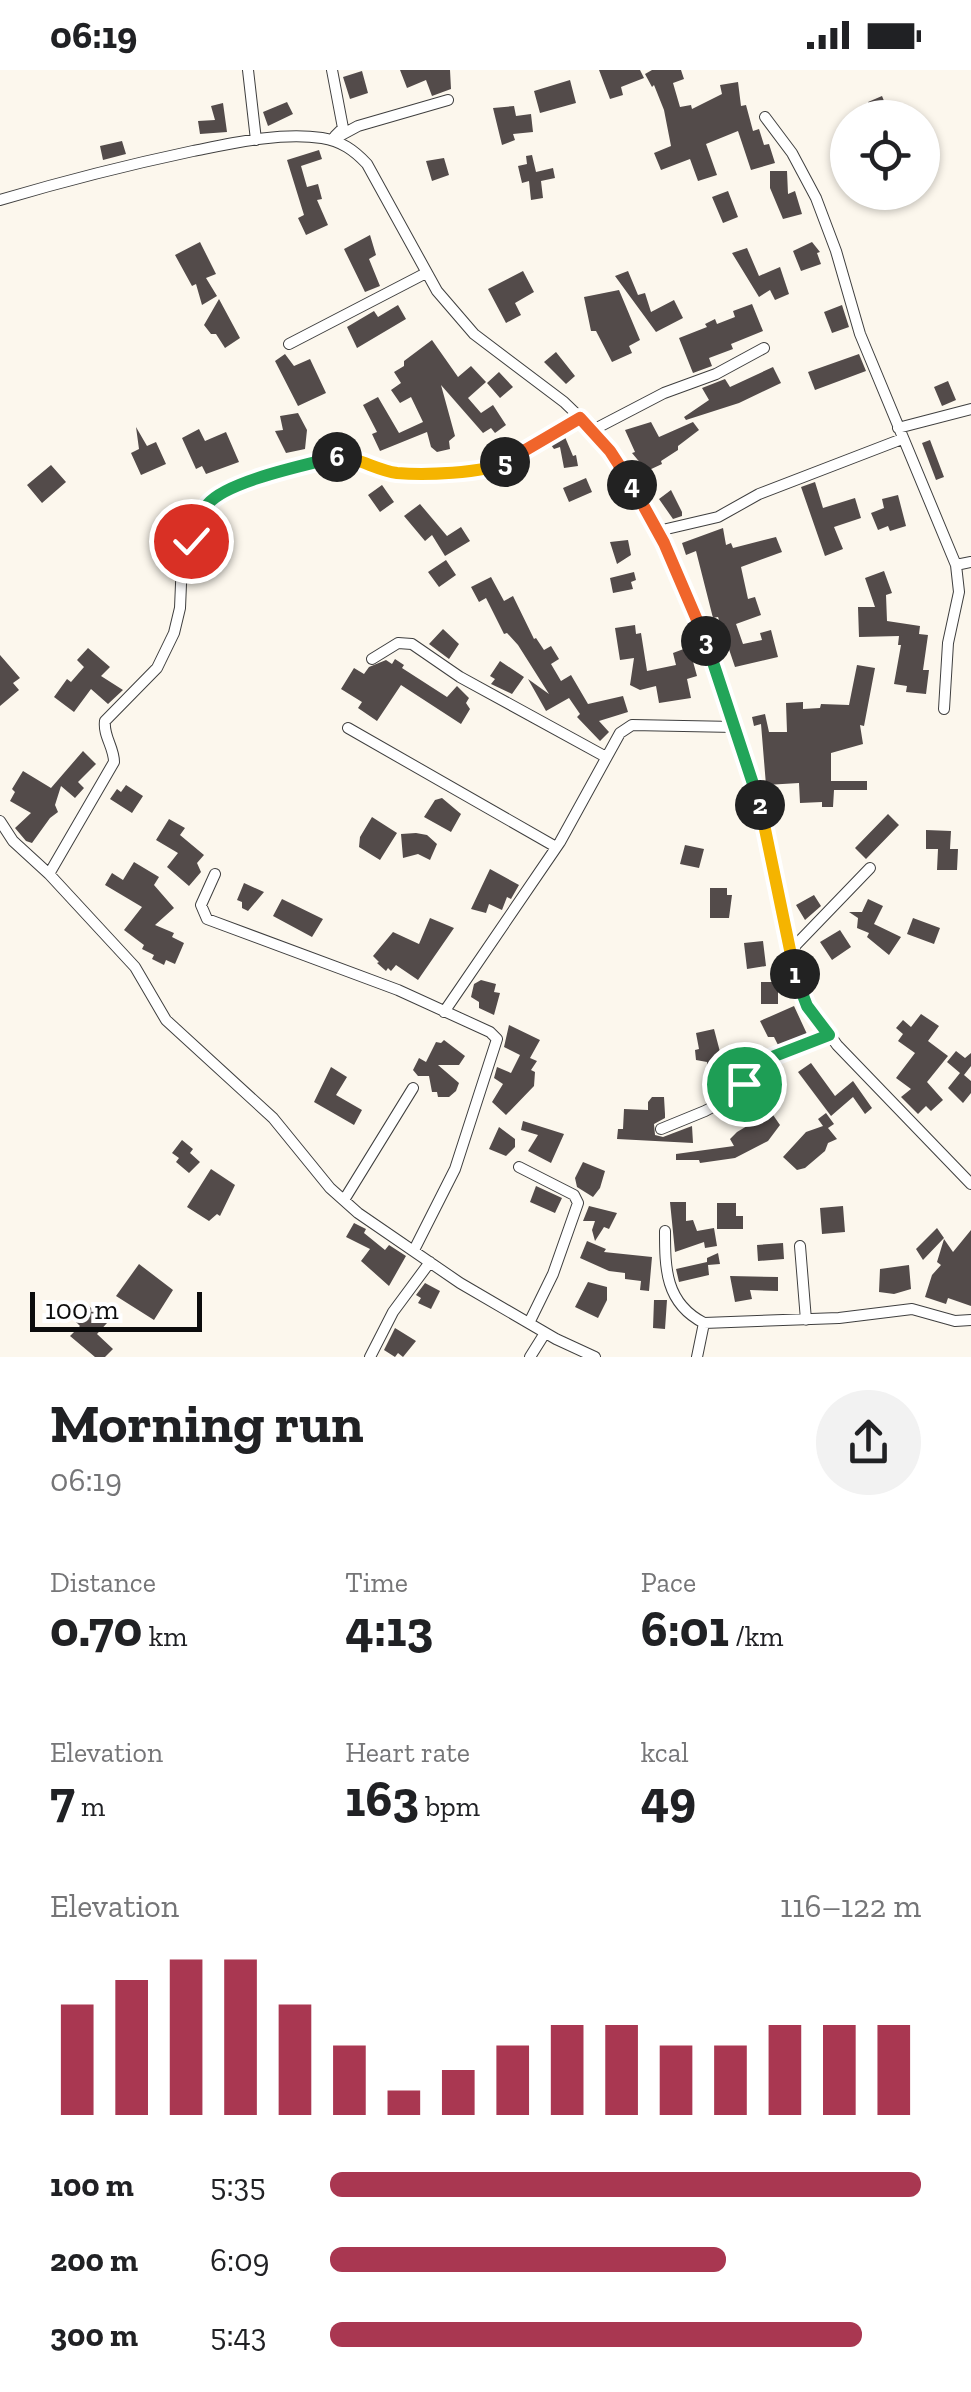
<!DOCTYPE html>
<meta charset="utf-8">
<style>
:root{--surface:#fff;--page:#f2f2f2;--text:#202124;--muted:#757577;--accent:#a93751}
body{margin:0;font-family:"Zilla Slab",serif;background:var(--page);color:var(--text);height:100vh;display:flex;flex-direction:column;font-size:38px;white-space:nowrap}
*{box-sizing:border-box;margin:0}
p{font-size:32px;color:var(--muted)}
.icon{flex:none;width:55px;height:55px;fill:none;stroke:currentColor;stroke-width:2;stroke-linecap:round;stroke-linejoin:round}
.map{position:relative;height:1287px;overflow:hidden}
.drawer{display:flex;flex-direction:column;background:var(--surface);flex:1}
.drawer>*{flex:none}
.tools{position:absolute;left:830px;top:30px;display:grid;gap:20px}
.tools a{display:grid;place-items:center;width:110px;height:110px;border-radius:50%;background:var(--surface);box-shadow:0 2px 8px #0004;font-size:50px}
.scale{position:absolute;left:30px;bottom:25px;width:172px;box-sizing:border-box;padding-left:10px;border:5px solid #0c0c0c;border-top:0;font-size:28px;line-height:35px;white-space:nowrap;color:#0c0c0c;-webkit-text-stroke:8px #fff;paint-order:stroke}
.pin{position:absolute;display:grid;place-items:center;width:85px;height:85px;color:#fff;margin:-42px;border:5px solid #fff;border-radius:50%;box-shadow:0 2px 10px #0007}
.km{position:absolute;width:50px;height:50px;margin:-25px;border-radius:50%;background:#222;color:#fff;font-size:28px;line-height:50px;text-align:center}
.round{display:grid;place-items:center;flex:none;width:105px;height:105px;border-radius:52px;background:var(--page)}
.overview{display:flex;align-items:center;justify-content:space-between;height:170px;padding:0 50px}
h1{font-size:55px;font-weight:700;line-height:75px}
.metrics{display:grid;grid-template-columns:repeat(3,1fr);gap:15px;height:170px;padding:10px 50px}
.metrics div{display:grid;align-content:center}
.metrics b{font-size:50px;font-weight:700}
.metrics small{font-size:28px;font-weight:400}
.metrics p{font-size:28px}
.chart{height:280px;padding:20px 50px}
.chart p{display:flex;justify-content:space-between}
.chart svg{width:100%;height:180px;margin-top:10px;stroke:var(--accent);stroke-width:6}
ul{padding:0 50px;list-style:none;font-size:32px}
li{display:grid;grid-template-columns:160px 120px 1fr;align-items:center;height:75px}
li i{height:25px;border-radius:12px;background:var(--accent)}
.status{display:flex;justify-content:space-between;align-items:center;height:70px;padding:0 50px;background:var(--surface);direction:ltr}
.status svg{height:28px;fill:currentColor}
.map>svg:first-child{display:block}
</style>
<div class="status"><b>06:19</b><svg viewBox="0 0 49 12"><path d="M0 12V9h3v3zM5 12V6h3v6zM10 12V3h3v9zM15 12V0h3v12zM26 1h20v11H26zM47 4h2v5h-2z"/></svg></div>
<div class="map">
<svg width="971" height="1287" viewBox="0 0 971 1287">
<rect width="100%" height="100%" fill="#fcf7ed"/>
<path fill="#534b4a" d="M400,0H450L451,19L432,26L426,10L407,18Z
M599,0H640L644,8L621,17L623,25L610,29Z
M652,0H681L684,9L673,13L680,37L691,35L692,39L722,24L720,15L738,12L741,36L746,35L753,61L759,59L764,75L769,74L775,93L751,100L738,61L706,74L717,105L698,111L690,89L661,100L654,83L671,76L664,40L654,15L652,17L645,4Z
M362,1L368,23L350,29L343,7Z
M570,10L576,33L540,43L534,21Z
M882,26L891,48H849L871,38L868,32Z
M287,32L293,44L268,56L263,42Z
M223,33L227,62L200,64L198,51L215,50L211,36Z
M514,36L516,46L531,44L533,62L513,64L515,70L502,75L493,38Z
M122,71L126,84L103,90L100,76Z
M319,80L322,89L301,96L307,117L318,114L322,129L317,130L328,155L306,165L298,148L304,145L287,90Z
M532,85L536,102L553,98L555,108L541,111L543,128L531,130L529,111L522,113L518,96L527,94L526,86Z
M444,88L449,105L432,111L426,91Z
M770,101H787L788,124L795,121L802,144L783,149L770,118Z
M728,121L738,147L723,153L712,127Z
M370,165L376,185L369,189L380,216L365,222L344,179Z
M200,172L216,204L206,208L217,226L202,235L196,214L192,216L175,185Z
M812,172L820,182L817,183L821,194L801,201L793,181Z
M747,178L759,206L780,197L789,224L775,230L770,220L759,227L732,183Z
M523,201L534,222L515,233L521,245L506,253L488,219Z
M628,201L638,225L645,223L651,242L674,230L683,248L656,262L615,206Z
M619,220L640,270L629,276L632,283L612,292L596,261H591L584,227Z
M219,229L240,268L225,278L216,264H211L204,255Z
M752,234L763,261L731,274L733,279L709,288L712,296L693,303L679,268L707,257L705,254L715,249L717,254L735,247L733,241Z
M398,235L406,249L357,278L347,257L374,241L378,247Z
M842,235L849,257L832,263L824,242Z
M432,270L458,307L471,296L486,312L468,328L481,343L493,335L506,355L495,363L491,358L483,363L441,315L455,366L449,371L450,379L437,382L431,377L427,362L380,381L372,364L377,362L363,335L378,327L399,363L423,352L411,327L400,333L391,320L401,313L394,302L404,296V291Z
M556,282L575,306L566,314L544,292Z
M285,284L294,296L310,289L326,323L298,336L275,291Z
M859,284L866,301L815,320L808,302Z
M773,297L781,313L739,333L686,350L684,347L709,330L702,318L725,309L730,317Z
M499,302L513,317L500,328L487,313Z
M948,311L956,330L942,336L934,317Z
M298,343L307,360L305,379L286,383L275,361L283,360L280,346Z
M651,352L659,367L693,352L699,360L678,376V380L661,391L662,394L647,401L632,383L635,382L625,360Z
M136,357L147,376L156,372L166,394L141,405L131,383L139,379Z
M199,359L205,371L226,362L239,392L206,404L202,396L196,399L182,368Z
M565,367L573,386L576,385L578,396L564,398L560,377L554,379L551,375Z
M930,370L944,407L936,410L922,373Z
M51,395L66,412L42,433L27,415Z
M586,408L592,422L569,432L563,418Z
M815,412L823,438L855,428L861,448L834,457L843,479L825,486L801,417Z
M382,415L394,432L380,442L368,425Z
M671,420L682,442V446L673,449L659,429Z
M898,425L906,456L890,461L888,456L878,460L871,443L884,438L882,429Z
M420,434L447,466L461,457L470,471L445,486L432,465L425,471L404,446Z
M723,458L726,475L731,473L733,478L776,467L782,482L741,497L748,529L755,527L761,545L736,554L743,574L762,570L760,563L771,560L778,587L735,597L718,547L713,548L696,481L686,485L682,473Z
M628,470L631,485L617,494L610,472Z
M446,490L456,505L439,517L428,502Z
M884,501L892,523L886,525L887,551L920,556L919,564L928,565L923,600H929L926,624L906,622L907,616L894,614L901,575H898L899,566L859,567L858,537H875L865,508Z
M634,502L636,510L631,512L633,519L613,523L610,508Z
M491,507L504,531L513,526L534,569L536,568L544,580L551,576L559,589L551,594L561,611L571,605L588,634L623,626L628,642L599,651L609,662L600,671L577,647L580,644L569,628L546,641L528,609L549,624L518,575L507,563L504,564L486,528L479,532L471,517Z
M635,555L636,564L641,563L647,601L676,595L673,583L689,577L697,606L687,609L691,628L659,633L656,616L640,620L630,615L634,588L620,590L615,558Z
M443,559L459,574L449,589L429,574Z
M88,578L110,597L101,606L123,620L108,634L91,619L74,642L54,627L67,609L71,612L84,597L77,590Z
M0,585L20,608L13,613L19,620L0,636Z
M395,589L404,595L402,598L447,627L457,616L469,628L466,633L470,639L461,654L401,615L377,651L358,638L362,632L341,619L354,598L364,604L369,597L386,590L392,594Z
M500,591L524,607L512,624L491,614L495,609L490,606Z
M857,595L875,598L864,656L860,655L863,674L831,683V711H867V720H834L833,737H822V732L800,733L799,713L766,715L761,654L754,656L752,647L765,644L769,662H787L786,633L803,632V639L820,638L821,634L849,635Z
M83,681L96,694L78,712L84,718L75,728L61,716L55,735L58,742L50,748L32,773L26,771L15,758L31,743L10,731L15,722L12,719L23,701L51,718Z
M126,715L143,726L132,743L110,729L117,719L121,722Z
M442,728L461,744L451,762L424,747L435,730Z
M888,744L899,755L866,789L855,778Z
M372,747L397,763L380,790L359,777L360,767Z
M169,749L185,758L180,765L204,785L197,793L201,802L189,816L167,797L178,783L156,770Z
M926,760L951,761L950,779H958L957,800H937L938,779H926Z
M416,763L427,765L437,774L430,790L418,784L403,788L401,764Z
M685,775L704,779L699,798L680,794Z
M134,792L159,807L154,815L174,838L155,855L174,863L172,867L184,873L175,894L166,890L164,895L152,889L154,885L142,879L144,875L124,860L142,837L105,815L112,803L123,810Z
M490,799L519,815L511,829L507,827L502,840L489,834L486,843L471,839Z
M244,813L264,822L248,841L242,838V832L237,830Z
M710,818H727V825H732L729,848H710Z
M814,825L821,836L805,850L796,835Z
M282,829L323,849L312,867L273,846Z
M868,829L883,836L874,854L901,867L889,885L867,867L869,863L857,858L858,848L849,842H862Z
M430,848L454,858L418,910L396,895L391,901L388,898L386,901L377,893L379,892L373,886L393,862L419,874Z
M913,848L940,858L934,874L907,864Z
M840,860L851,877L832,890L820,872Z
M763,871L766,896L747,899L744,873Z
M481,910L496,914L494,922L500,923L494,945L479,938V932L471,927L474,914Z
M761,912H778V934H761Z
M794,936L807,964L778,975L774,967H768L760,951Z
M921,944L939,956L928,971L948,986L927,1012L943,1030L931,1041L926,1036L918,1044L901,1027L911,1019L896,1008L915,983L898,971L903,964L896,958L903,950L911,957Z
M509,955L540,970L530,988L537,991L531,1000L535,1002L534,1016L506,1045L492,1032L503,1014L494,1008L497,997L511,1003L520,985L504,977Z
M714,959L724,997L708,1000L707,992L696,990L695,980L699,979L696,963Z
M444,970L465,986L459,995H438L459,1013L456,1021L449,1027H438L437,1022H432L429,1006H418L413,1000L419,988L426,992L436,972L441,973Z
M956,981L965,988L971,983V996L964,1005L971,1011V1023L963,1033L948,1018L960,1003L947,992Z
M811,993L835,1026L853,1011L872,1038L865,1044L853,1027L831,1046L798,1002Z
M331,997L347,1007L336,1025L362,1040L354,1055L314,1032Z
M652,1027H664L665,1044V1048L654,1054L655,1065L663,1067L692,1056L693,1073L617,1069L618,1059H623L624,1039L648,1040V1032Z
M771,1042L780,1055L768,1071L735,1088L700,1093L699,1090H676V1084L734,1076L730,1069L737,1062Z
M826,1043L834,1054L828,1058L837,1069L828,1073L825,1081L805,1098L797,1100L783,1087L806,1062L823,1056L818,1049Z
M523,1051L564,1064L551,1093L528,1081L538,1065L521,1060Z
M499,1057L515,1069V1077L506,1086L489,1079Z
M182,1070L193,1079L190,1083L200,1092L189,1103L176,1092L179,1088L172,1083Z
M583,1092L605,1101L600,1118L593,1127L577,1117L575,1108Z
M211,1099L235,1115L220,1146L217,1144L209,1151L187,1137Z
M536,1116L562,1128L555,1143L530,1132Z
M670,1132H686V1151L693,1150L697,1161L714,1158L717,1176L705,1178L704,1172L675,1182Z
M717,1133H736V1146H743V1159H717Z
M589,1136L617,1143L609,1159L604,1157L595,1171L592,1160L595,1151H583Z
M843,1136L845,1162L822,1164L820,1138Z
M354,1153L366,1159L364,1163L385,1180L389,1175L406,1186L389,1216L361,1191L370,1179L346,1167Z
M937,1158L944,1168L923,1190L916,1179Z
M971,1160V1236L948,1228L946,1234L925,1227L932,1205L941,1195L937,1192L944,1169L953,1182Z
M587,1171L606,1179L604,1182L652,1187L649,1221L640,1220L641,1211L625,1209V1203L609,1201L580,1188Z
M783,1173L784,1189L758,1191L757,1175Z
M718,1183L720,1194L708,1195L709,1205L679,1212L676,1199L707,1192V1188Z
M139,1194L173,1220L154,1250L116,1226Z
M909,1195L911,1219L894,1224L879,1222L880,1199Z
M730,1206L778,1207V1221L750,1220L752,1229L735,1232Z
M588,1212L607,1217V1230L598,1248L575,1237Z
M425,1213L440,1221L431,1239L418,1233L421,1228L416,1225Z
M654,1230H667L665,1259L653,1258Z
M89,1236L107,1253L97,1264L113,1279L105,1287H95L70,1266L80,1256L76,1252Z
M395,1258L416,1271L403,1287L398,1283L395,1287L384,1280Z"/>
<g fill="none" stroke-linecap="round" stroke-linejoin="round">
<g stroke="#3f3f3f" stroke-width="12">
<path id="minor" d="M248,0L256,70
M332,0L343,58L335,66
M765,47L792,83L816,128L836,181L860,264L956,495L959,522L948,573L944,639
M332,70L358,56L448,30
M0,130C64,111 127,95 193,81C233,73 280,62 322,68C341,71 354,80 367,94L437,221L474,264L564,332L593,360L637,422L664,473L712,585L760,733L785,866L799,921L837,975L971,1114
M289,274L426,203
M898,358L971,339
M593,360L664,323L716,304L764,278
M658,461L718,447L759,424L902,369
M956,495L971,492
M372,589L398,573L412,574L460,607L606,687
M348,658L556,777
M0,751L13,771L49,804L135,897L166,950L273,1048L330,1118L358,1143L460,1213L556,1269L595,1287
M49,804L114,692C114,677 103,666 105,651L157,598L174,563L180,538L182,490L206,436C240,405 295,397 338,387H351L397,403L483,399L496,397L580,348
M215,804L201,835L207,849L398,920L490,962L497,969L455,1099L414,1180
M790,881L870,798
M444,942L560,772L620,663L632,655L735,657
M661,1059L705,1041L739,1023L753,994L829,965
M519,1097L574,1125L578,1133L553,1204L529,1253
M344,1130L413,1018
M665,1161C665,1198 665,1233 704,1253L839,1248L912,1239L955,1251L971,1250
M800,1176L806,1250
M370,1287L393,1242L430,1192
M530,1287L545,1263
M697,1287L704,1253"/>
</g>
<use href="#minor" stroke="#fff" stroke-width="10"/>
</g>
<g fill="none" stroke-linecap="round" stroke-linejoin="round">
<g stroke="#fff" stroke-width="20">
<path id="split-1" d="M744,1014L754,994L829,965L807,936L795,904"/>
</g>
<g stroke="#fff" stroke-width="20">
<path id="split-2" d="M760,735L795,904"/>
</g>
<g stroke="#fff" stroke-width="20">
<path id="split-3" d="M706,571L760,735"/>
</g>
<g stroke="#fff" stroke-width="20">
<path id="split-4" d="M632,415L664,473L706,571"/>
</g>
<g stroke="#fff" stroke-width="20">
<path id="split-5" d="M505,392L580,348L610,381L632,415"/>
</g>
<g stroke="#fff" stroke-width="20">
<path id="split-6" d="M337,387C359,387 375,400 397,403C422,405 484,404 505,392"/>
</g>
<g stroke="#fff" stroke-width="20">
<path id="split-7" d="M191,471C196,460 200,444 208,434C227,411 306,395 337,387"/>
</g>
<use href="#split-1" stroke="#22a559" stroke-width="12"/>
<use href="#split-2" stroke="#f5b400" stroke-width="12"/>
<use href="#split-3" stroke="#22a559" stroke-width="12"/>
<use href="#split-4" stroke="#f0652b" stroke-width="12"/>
<use href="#split-5" stroke="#f0652b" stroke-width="12"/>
<use href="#split-6" stroke="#f5b400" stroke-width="12"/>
<use href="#split-7" stroke="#22a559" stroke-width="12"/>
</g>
</svg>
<div class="tools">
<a><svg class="icon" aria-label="locate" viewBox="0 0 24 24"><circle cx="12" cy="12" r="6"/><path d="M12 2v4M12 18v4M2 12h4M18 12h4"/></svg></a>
</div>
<div class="scale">100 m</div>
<div class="pin" style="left:744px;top:1014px;background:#1e9e55"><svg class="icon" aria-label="arrive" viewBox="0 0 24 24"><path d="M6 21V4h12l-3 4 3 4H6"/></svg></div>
<div class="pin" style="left:191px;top:471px;background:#d93025"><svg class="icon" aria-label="check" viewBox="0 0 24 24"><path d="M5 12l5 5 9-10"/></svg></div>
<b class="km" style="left:795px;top:904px">1</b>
<b class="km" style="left:760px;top:735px">2</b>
<b class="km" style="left:706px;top:571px">3</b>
<b class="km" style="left:632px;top:415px">4</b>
<b class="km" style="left:505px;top:392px">5</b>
<b class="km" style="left:337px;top:387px">6</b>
</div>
<section class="drawer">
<div class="overview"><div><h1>Morning run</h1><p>06:19</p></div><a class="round"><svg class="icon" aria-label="share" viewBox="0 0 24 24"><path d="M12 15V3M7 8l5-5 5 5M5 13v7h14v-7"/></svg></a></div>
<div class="metrics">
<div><p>Distance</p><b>0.70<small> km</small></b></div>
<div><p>Time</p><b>4:13</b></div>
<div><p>Pace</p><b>6:01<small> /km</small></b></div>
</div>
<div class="metrics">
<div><p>Elevation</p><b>7<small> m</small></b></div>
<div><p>Heart rate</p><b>163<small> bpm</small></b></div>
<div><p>kcal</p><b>49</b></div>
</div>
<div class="chart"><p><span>Elevation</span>116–122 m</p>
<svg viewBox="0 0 160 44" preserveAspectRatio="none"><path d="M5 44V17M15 44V11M25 44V6M35 44V6M45 44V17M55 44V27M65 44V38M75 44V33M85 44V27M95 44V22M105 44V22M115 44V27M125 44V27M135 44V22M145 44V22M155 44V22"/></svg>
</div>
<ul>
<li><b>100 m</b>5:35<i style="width:100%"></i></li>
<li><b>200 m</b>6:09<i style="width:67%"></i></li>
<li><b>300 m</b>5:43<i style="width:90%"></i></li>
</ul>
</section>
